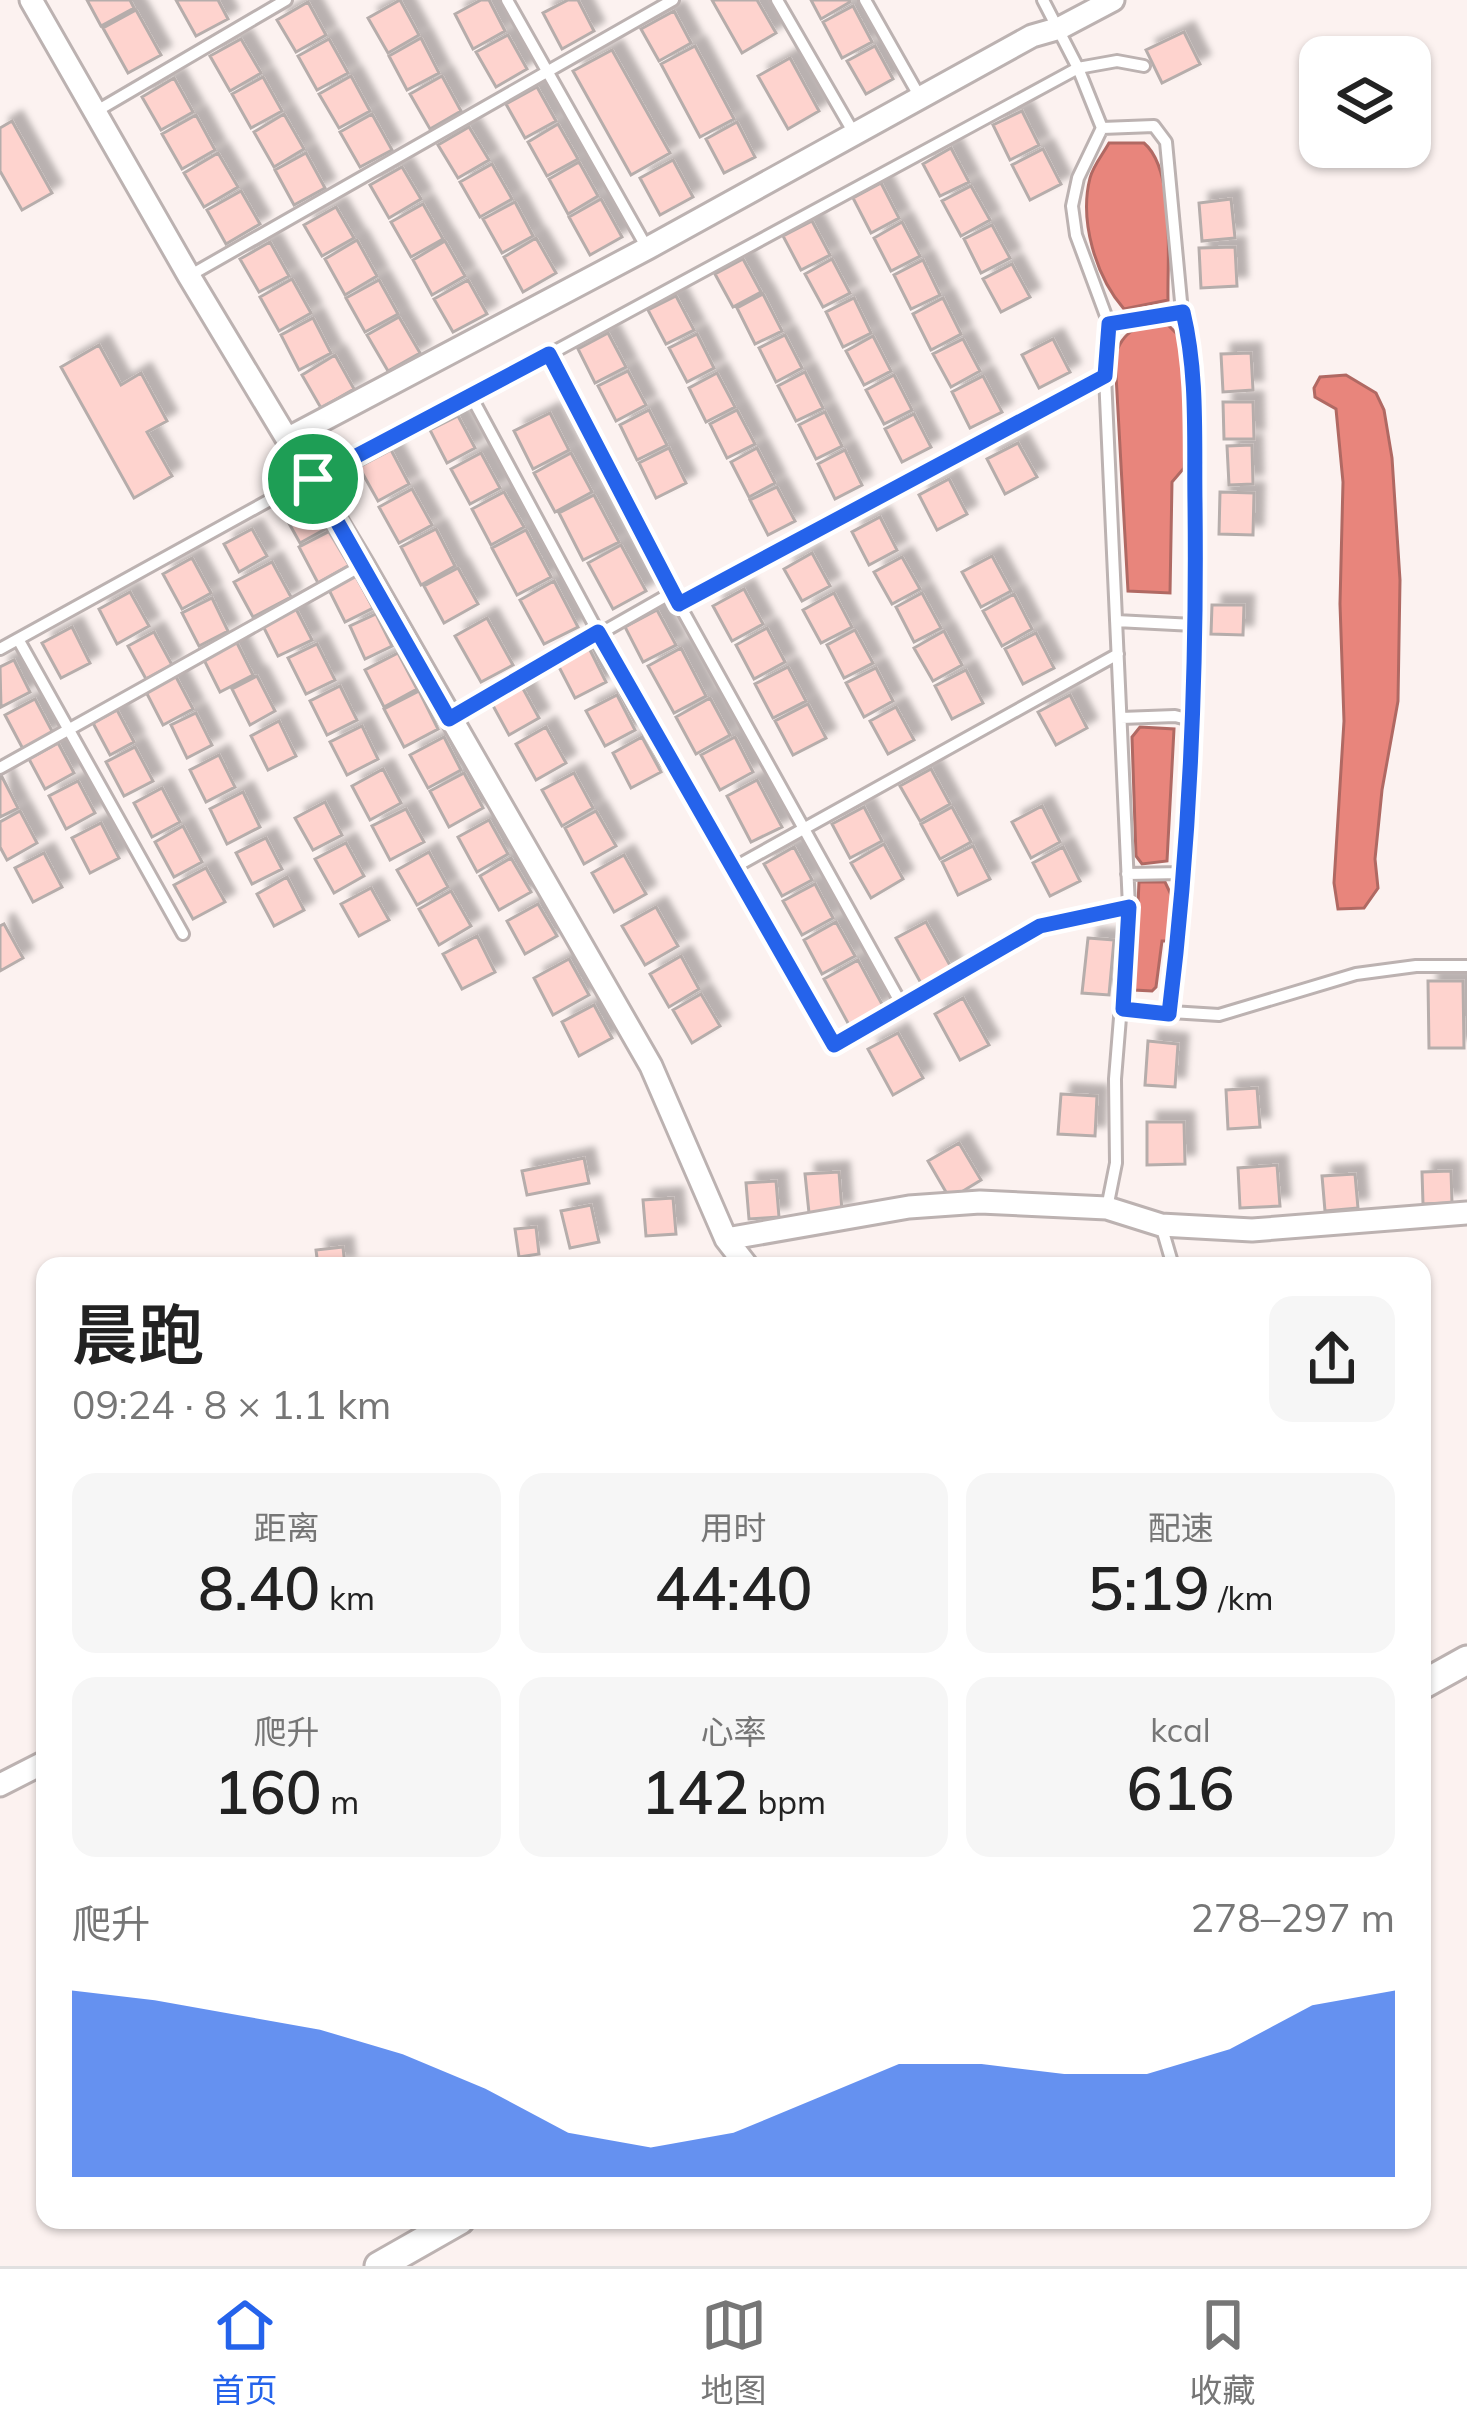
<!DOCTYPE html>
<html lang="zh">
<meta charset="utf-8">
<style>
:root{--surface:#fff;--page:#f6f6f6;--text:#222;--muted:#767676;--line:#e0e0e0;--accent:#2563eb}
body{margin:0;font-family:Mulish,"Noto Sans SC",sans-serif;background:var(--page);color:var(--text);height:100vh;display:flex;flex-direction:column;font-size:45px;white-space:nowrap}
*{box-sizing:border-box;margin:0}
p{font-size:39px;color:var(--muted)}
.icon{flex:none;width:66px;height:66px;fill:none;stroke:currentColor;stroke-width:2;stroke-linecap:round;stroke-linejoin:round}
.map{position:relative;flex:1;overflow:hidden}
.details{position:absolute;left:36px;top:1257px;width:1395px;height:972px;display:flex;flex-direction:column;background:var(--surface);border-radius:24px;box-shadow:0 3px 9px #0004}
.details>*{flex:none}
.tools{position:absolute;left:1299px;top:36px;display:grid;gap:24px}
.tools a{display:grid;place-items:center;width:132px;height:132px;border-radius:24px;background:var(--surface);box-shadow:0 3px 9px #0004;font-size:60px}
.pin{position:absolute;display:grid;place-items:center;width:102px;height:102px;color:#fff;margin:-51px;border:6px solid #fff;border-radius:50%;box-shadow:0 3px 12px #0007}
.round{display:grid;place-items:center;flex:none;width:126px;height:126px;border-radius:24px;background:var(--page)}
.headline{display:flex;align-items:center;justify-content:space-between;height:204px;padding:0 36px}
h1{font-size:66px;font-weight:600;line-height:90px}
.figures{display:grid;grid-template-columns:repeat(3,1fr);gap:18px;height:204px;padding:12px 36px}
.figures div{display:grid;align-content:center;border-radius:24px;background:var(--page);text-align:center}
.figures b{font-size:60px;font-weight:600}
.figures small{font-size:33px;font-weight:400}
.figures p{font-size:33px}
.chart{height:336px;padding:24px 36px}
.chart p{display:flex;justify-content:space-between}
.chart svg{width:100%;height:216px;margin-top:12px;fill:var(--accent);opacity:.7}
.tab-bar{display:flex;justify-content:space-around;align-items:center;height:168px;border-top:3px solid var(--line);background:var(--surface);font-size:33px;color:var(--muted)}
.tab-bar a{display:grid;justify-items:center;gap:6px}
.tab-bar .on{color:var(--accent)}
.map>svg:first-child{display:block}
</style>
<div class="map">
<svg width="1467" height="2266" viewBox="0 0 1467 2266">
<defs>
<filter id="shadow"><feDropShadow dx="10" dy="-10" stdDeviation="3" flood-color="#0004"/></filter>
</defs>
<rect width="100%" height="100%" fill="#fcf2f0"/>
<path fill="#e8857c" stroke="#b06963" stroke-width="3" d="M1109,143H1144C1176,170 1167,260 1168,300L1124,309C1096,277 1079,221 1090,178C1093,166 1103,154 1109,143Z
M1166,323L1179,336L1188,378L1184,468L1172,482L1170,593L1128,591L1115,357C1123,328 1139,326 1166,323Z
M1346,375L1376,393L1384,410L1392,458L1400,580L1398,701L1382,790L1375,859L1378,888L1364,908L1338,909L1334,883L1344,721L1340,604L1343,482L1336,409L1315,397L1314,388L1320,377Z
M1140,727L1174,729L1167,861L1142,864L1136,856L1132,737Z
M1139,882H1165L1174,901L1169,941H1162L1156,987L1152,991L1134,990Z"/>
<path fill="#fed3ce" stroke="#b6adab" stroke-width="3" filter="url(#shadow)" d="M87,0H130L134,8L101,26Z
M176,0H218L228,19L196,36Z
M400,0L419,35L388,53L368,18Z
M481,0H489L505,31L473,49L455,14Z
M568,0H578L594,31L562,49L543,13Z
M712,0H757L776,33L742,53Z
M811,0H849L850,2L821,19Z
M308,2L326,35L296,52L277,20Z
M853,6L872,42L842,58L823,22Z
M136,10L161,55L128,73L103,28Z
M674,11L691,43L659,61L641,29Z
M1184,32L1200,64L1162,83L1146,50Z
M508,35L527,69L496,87L476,52Z
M421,38L439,73L407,90L389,56Z
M241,39L261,73L230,91L210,56Z
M329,39L348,73L317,90L298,56Z
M695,46L734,119L700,137L661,64Z
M875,46L893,79L866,94L847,61Z
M612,50L670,153L631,175L573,71Z
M790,58L819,111L788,129L758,76Z
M351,76L370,111L339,128L319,94Z
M442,76L461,111L430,129L410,94Z
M263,77L282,111L251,128L232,94Z
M174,78L193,112L161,130L142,97Z
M537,87L556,121L525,138L506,104Z
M1022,111L1039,145L1010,160L993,125Z
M284,114L304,149L274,167L254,132Z
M372,114L392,150L360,167L340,132Z
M196,115L215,150L182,169L162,134Z
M12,121L52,193L22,210L0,171V128Z
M737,122L755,157L724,173L706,139Z
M558,124L578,159L547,176L528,142Z
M469,127L489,160L458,178L438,145Z
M951,148L969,182L940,196L923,164Z
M1043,149L1061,184L1030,200L1012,165Z
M218,153L238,187L204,207L184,173Z
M306,153L325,188L294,205L275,170Z
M673,160L693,197L660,215L640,178Z
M579,162L598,196L568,214L549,179Z
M492,164L512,199L480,217L460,182Z
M402,167L421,199L389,218L370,185Z
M881,183L899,218L871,233L853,198Z
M971,186L990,220L961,236L942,201Z
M241,191L260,224L226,244L207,210Z
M601,199L622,237L590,255L569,217Z
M1231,199L1235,238L1202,241L1199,203Z
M515,202L533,236L502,253L483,219Z
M423,204L443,239L411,257L391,222Z
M336,207L354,238L322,256L304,225Z
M812,221L830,255L801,270L783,236Z
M902,222L920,256L891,271L874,238Z
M992,225L1010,258L981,273L964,239Z
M536,238L556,273L523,292L504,257Z
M357,240L377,276L345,295L325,259Z
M445,241L465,276L432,295L413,260Z
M270,242L289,276L259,292L240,259Z
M1235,247L1237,286L1201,288L1199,248Z
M743,259L761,292L733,307L715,274Z
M832,259L850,293L823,307L805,274Z
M923,260L940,295L911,309L894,275Z
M1012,264L1030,297L1001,312L983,279Z
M292,279L311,313L279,331L260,297Z
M379,280L398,314L365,332L346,298Z
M468,280L487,314L453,332L434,299Z
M763,294L782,331L755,344L737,308Z
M676,296L694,330L666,344L648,310Z
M854,298L871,333L843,347L826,312Z
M943,298L961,334L931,350L913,314Z
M399,317L420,353L388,371L367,335Z
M313,318L331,353L299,370L281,335Z
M608,333L626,367L595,383L578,349Z
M697,334L714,368L687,382L669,348Z
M785,335L802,368L776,382L759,348Z
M873,336L891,371L864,385L846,351Z
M963,339L980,371L951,387L933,354Z
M1053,339L1070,372L1039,388L1022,355Z
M99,345L121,385L141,373L167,421L147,432L172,476L134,498L61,367Z
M1251,353L1253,390L1223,392L1221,354Z
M335,355L354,389L321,408L302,375Z
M628,371L646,405L616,421L598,386Z
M805,372L823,408L796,421L778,386Z
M717,373L735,407L706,422L689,388Z
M894,375L912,410L884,424L866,390Z
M983,376L1002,412L970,428L952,392Z
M1223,402H1253L1254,439H1224Z
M649,410L667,445L637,460L620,425Z
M737,410L755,444L727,458L710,424Z
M825,412L842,446L816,459L799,425Z
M550,413L569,450L533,469L514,431Z
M914,414L931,447L902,462L885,429Z
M458,416L475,448L447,463L430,430Z
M1018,443L1037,477L1005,494L987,459Z
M1252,445L1253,484L1229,485L1227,446Z
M669,448L686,483L656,498L639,463Z
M757,448L775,483L749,497L731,462Z
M391,450L409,484L378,501L359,467Z
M845,450L862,485L835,499L818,464Z
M481,453L500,488L470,504L451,469Z
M571,453L592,492L555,512L534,473Z
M949,479L967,514L937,530L919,495Z
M777,487L795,521L768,535L750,500Z
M412,489L432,525L399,543L379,507Z
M310,492L329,527L300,543L281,509Z
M504,492L524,527L491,545L472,509Z
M1220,492L1254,493L1253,535L1219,534Z
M594,495L619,542L583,560L559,513Z
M880,517L897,550L869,565L852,532Z
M252,529L267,556L239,572L224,544Z
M436,529L455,566L421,585L401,547Z
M332,530L350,565L318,583L299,547Z
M526,530L551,577L517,595L492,548Z
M621,545L646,591L613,609L588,563Z
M812,553L830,586L802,601L784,569Z
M992,556L1011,591L981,607L962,572Z
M902,557L920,589L892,604L874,572Z
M192,558L211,593L182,609L163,574Z
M272,562L291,597L253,617L234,582Z
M458,568L478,604L444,623L424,586Z
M355,574L373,608L345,622L328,588Z
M554,581L578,627L544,644L520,600Z
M744,589L763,624L732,641L713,606Z
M130,592L149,626L117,644L99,609Z
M834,593L852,627L821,643L803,610Z
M922,593L941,628L914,642L896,607Z
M1014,594L1032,629L1002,646L983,611Z
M212,598L228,631L199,646L182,613Z
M1212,605H1244L1243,635L1211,634Z
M295,607L312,640L278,656L262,624Z
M657,610L676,645L643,662L625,627Z
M376,614L392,646L365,659L350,626Z
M487,618L513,665L481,682L455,636Z
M72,627L90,663L61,678L42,643Z
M767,628L785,662L754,679L736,645Z
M855,630L873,663L844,678L827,645Z
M944,631L962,665L933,681L914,648Z
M154,632L172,665L146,679L128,646Z
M1036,633L1054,668L1023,684L1005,649Z
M235,639L253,675L220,692L202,656Z
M317,644L335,680L306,694L288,658Z
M589,648L606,682L575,698L558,665Z
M681,648L706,696L674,713L648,666Z
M398,653L417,689L384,707L365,670Z
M14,660L30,692L1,707L0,667Z
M788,667L806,701L773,718L755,684Z
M876,668L893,701L864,717L846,683Z
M966,670L983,703L952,719L935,686Z
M175,675L193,709L163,725L145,690Z
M257,676L275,711L250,725L232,689Z
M521,685L539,718L509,735L491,702Z
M340,686L357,720L327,735L310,701Z
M419,691L438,729L404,747L384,709Z
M617,695L635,730L605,746L586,711Z
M1070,695L1087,728L1056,745L1038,712Z
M710,698L730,735L696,754L676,717Z
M35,699L53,733L23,749L5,715Z
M808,704L826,738L793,755L775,721Z
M896,707L914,740L888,754L870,721Z
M117,710L134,742L110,755L93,723Z
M196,713L212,745L187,758L171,725Z
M279,721L296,756L268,770L251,736Z
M362,726L378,759L347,775L330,742Z
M546,727L566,763L536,780L516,744Z
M444,737L461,770L428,788L410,755Z
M642,737L661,772L631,788L613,753Z
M735,737L753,772L720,790L701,755Z
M58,743L74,773L45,789L29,759Z
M135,747L153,781L124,796L106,762Z
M219,755L235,787L206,802L190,770Z
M383,769L401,803L370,820L352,786Z
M931,769L950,804L920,821L900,786Z
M464,773L483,808L449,827L430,791Z
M574,773L593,808L562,826L542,790Z
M1,775L18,808L0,817V776Z
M757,780L782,827L751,842L727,796Z
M78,781L95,813L66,829L49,796Z
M162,788L180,822L152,837L134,803Z
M243,792L260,827L227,844L210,809Z
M325,802L342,835L313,850L295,818Z
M1042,806L1060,842L1031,858L1012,822Z
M864,807L882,841L850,858L832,824Z
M952,807L971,842L940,859L921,824Z
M406,809L424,842L390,860L372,826Z
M20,811L37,843L7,860L0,847V822Z
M596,811L616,846L584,864L565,828Z
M489,820L508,854L477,872L458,837Z
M101,823L119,858L90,873L72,838Z
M183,826L202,862L174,877L155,842Z
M266,838L282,869L252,884L236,853Z
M346,843L364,876L334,893L315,859Z
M884,844L903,879L871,898L851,863Z
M973,846L990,879L958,895L942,862Z
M794,847L812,880L782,896L764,864Z
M1063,847L1080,881L1050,896L1033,863Z
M429,852L448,887L417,905L397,870Z
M44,853L62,887L33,902L15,868Z
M624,855L646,894L614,912L592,873Z
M511,858L531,892L499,910L480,876Z
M206,868L225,902L193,919L174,885Z
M287,877L304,910L274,926L257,894Z
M815,884L833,918L802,935L783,901Z
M371,888L389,920L359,936L341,904Z
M451,891L471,926L439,945L419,909Z
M538,904L557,936L525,954L507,921Z
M656,907L678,946L645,965L622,926Z
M836,922L855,956L822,974L804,940Z
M926,922L952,969L922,985L896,938Z
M4,924L23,958L0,971V926Z
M477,936L495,972L462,989L443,954Z
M1088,938L1114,940L1109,995L1082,993Z
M681,956L699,989L669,1007L650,974Z
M569,959L589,995L553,1015L534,978Z
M858,960L883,1006L849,1025L824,979Z
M1428,981H1463L1464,1048H1429Z
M701,994L720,1026L692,1043L673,1010Z
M963,998L989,1045L960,1060L935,1014Z
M594,1005L612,1038L579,1056L562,1022Z
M898,1033L923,1078L893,1095L868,1049Z
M1148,1041L1178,1044L1175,1087L1145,1085Z
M1257,1088L1260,1127L1228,1129L1226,1090Z
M1061,1094L1097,1096L1095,1136L1058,1134Z
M1147,1122H1184L1185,1164L1147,1165Z
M959,1143L981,1180L950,1199L928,1161Z
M584,1158L589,1183L527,1195L522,1171Z
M1277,1165L1280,1206L1240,1208L1238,1168Z
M1451,1171L1452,1203L1423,1204L1422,1172Z
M839,1172L842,1211L809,1213L805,1174Z
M1355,1174L1358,1208L1325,1211L1322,1176Z
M776,1181L779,1217L749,1219L746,1183Z
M673,1198L676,1234L646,1236L643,1200Z
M591,1205L599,1242L570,1248L561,1211Z
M536,1227L539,1254L519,1257L515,1229Z
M343,1247L345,1266H318L316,1250Z"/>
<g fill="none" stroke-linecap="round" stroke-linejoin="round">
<g stroke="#bcb2b1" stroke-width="16">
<path id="lane" d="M507,0L647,248
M777,0L855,135
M865,0L921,99
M95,112L286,0
M1102,128L1154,126L1166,142L1182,312L1109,324
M189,276L673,0
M549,354L679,604L903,1007
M471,396L598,632L834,1045L1040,926L1129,907
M679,604L1105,376
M1116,621L1194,625
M18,639L183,934
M0,649L297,485L345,465L1078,68L1043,0
M452,718L673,592
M1121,718L1175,716L1191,720
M0,768L363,565
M735,867L1118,654
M1127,874L1181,873
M1123,1009L1219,1015L1356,974L1416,966H1467
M1169,1014C1190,848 1197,679 1195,512C1194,445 1199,377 1182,312
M1107,1208L1116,1163L1115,1079L1129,907L1105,376L1109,324L1076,235L1072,206L1078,178L1102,128L1078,68L1117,61L1144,66
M1161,1225L1173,1266"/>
</g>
<g stroke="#bcb2b1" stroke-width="27">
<path id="street" d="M31,0L189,276L363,565L651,1066L726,1239L747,1266
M287,439L648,248L1032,36L1060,28L1113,0
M726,1239L909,1207L980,1202L1107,1208L1161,1225L1252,1230L1467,1213
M0,1785L45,1762"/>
</g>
<g stroke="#bcb2b1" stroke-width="33">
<path id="secondary" d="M1422,1685L1467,1660
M379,2266L460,2220"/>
</g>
<use href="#lane" stroke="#fff" stroke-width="10"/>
<use href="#street" stroke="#fff" stroke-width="21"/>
<use href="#secondary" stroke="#fff" stroke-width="27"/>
</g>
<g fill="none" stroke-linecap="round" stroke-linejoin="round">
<g stroke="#fff" stroke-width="24">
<path id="route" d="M1183,312C1198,374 1194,439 1195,503C1197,673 1190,845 1169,1014L1123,1009L1129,907L1040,926L834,1045L598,632L449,719L313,479L549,354L679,604L1105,376L1109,324Z"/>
</g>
<use href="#route" stroke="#2563eb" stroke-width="15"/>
</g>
</svg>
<div class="tools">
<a><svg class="icon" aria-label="layers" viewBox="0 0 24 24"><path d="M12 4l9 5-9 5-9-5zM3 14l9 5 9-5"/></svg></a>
</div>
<div class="pin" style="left:313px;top:479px;background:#1e9e55"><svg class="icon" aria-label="arrive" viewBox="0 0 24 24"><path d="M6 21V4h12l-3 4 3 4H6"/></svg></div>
<section class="details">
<div class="headline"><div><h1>晨跑</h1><p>09:24 · 8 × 1.1 km</p></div><a class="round"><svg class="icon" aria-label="share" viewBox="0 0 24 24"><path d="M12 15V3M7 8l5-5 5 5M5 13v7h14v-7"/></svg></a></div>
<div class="figures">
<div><p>距离</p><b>8.40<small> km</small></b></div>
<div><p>用时</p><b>44:40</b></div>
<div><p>配速</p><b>5:19<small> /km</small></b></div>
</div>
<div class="figures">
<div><p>爬升</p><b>160<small> m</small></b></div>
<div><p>心率</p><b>142<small> bpm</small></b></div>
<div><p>kcal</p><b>616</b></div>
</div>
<div class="chart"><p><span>爬升</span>278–297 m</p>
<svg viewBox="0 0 160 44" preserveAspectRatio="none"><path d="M0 44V6L10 8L20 11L30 14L40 19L50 26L60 35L70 38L80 35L90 28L100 21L110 21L120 23L130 23L140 18L150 9L160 6V44z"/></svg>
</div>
</section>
</div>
<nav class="tab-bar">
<a class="on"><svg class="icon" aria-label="home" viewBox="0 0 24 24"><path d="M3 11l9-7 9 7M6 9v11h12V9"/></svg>首页</a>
<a><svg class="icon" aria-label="map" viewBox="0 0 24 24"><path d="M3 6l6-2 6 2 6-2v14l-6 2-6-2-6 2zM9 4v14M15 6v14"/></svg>地图</a>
<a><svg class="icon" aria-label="saved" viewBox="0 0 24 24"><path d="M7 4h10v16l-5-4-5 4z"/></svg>收藏</a>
</nav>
